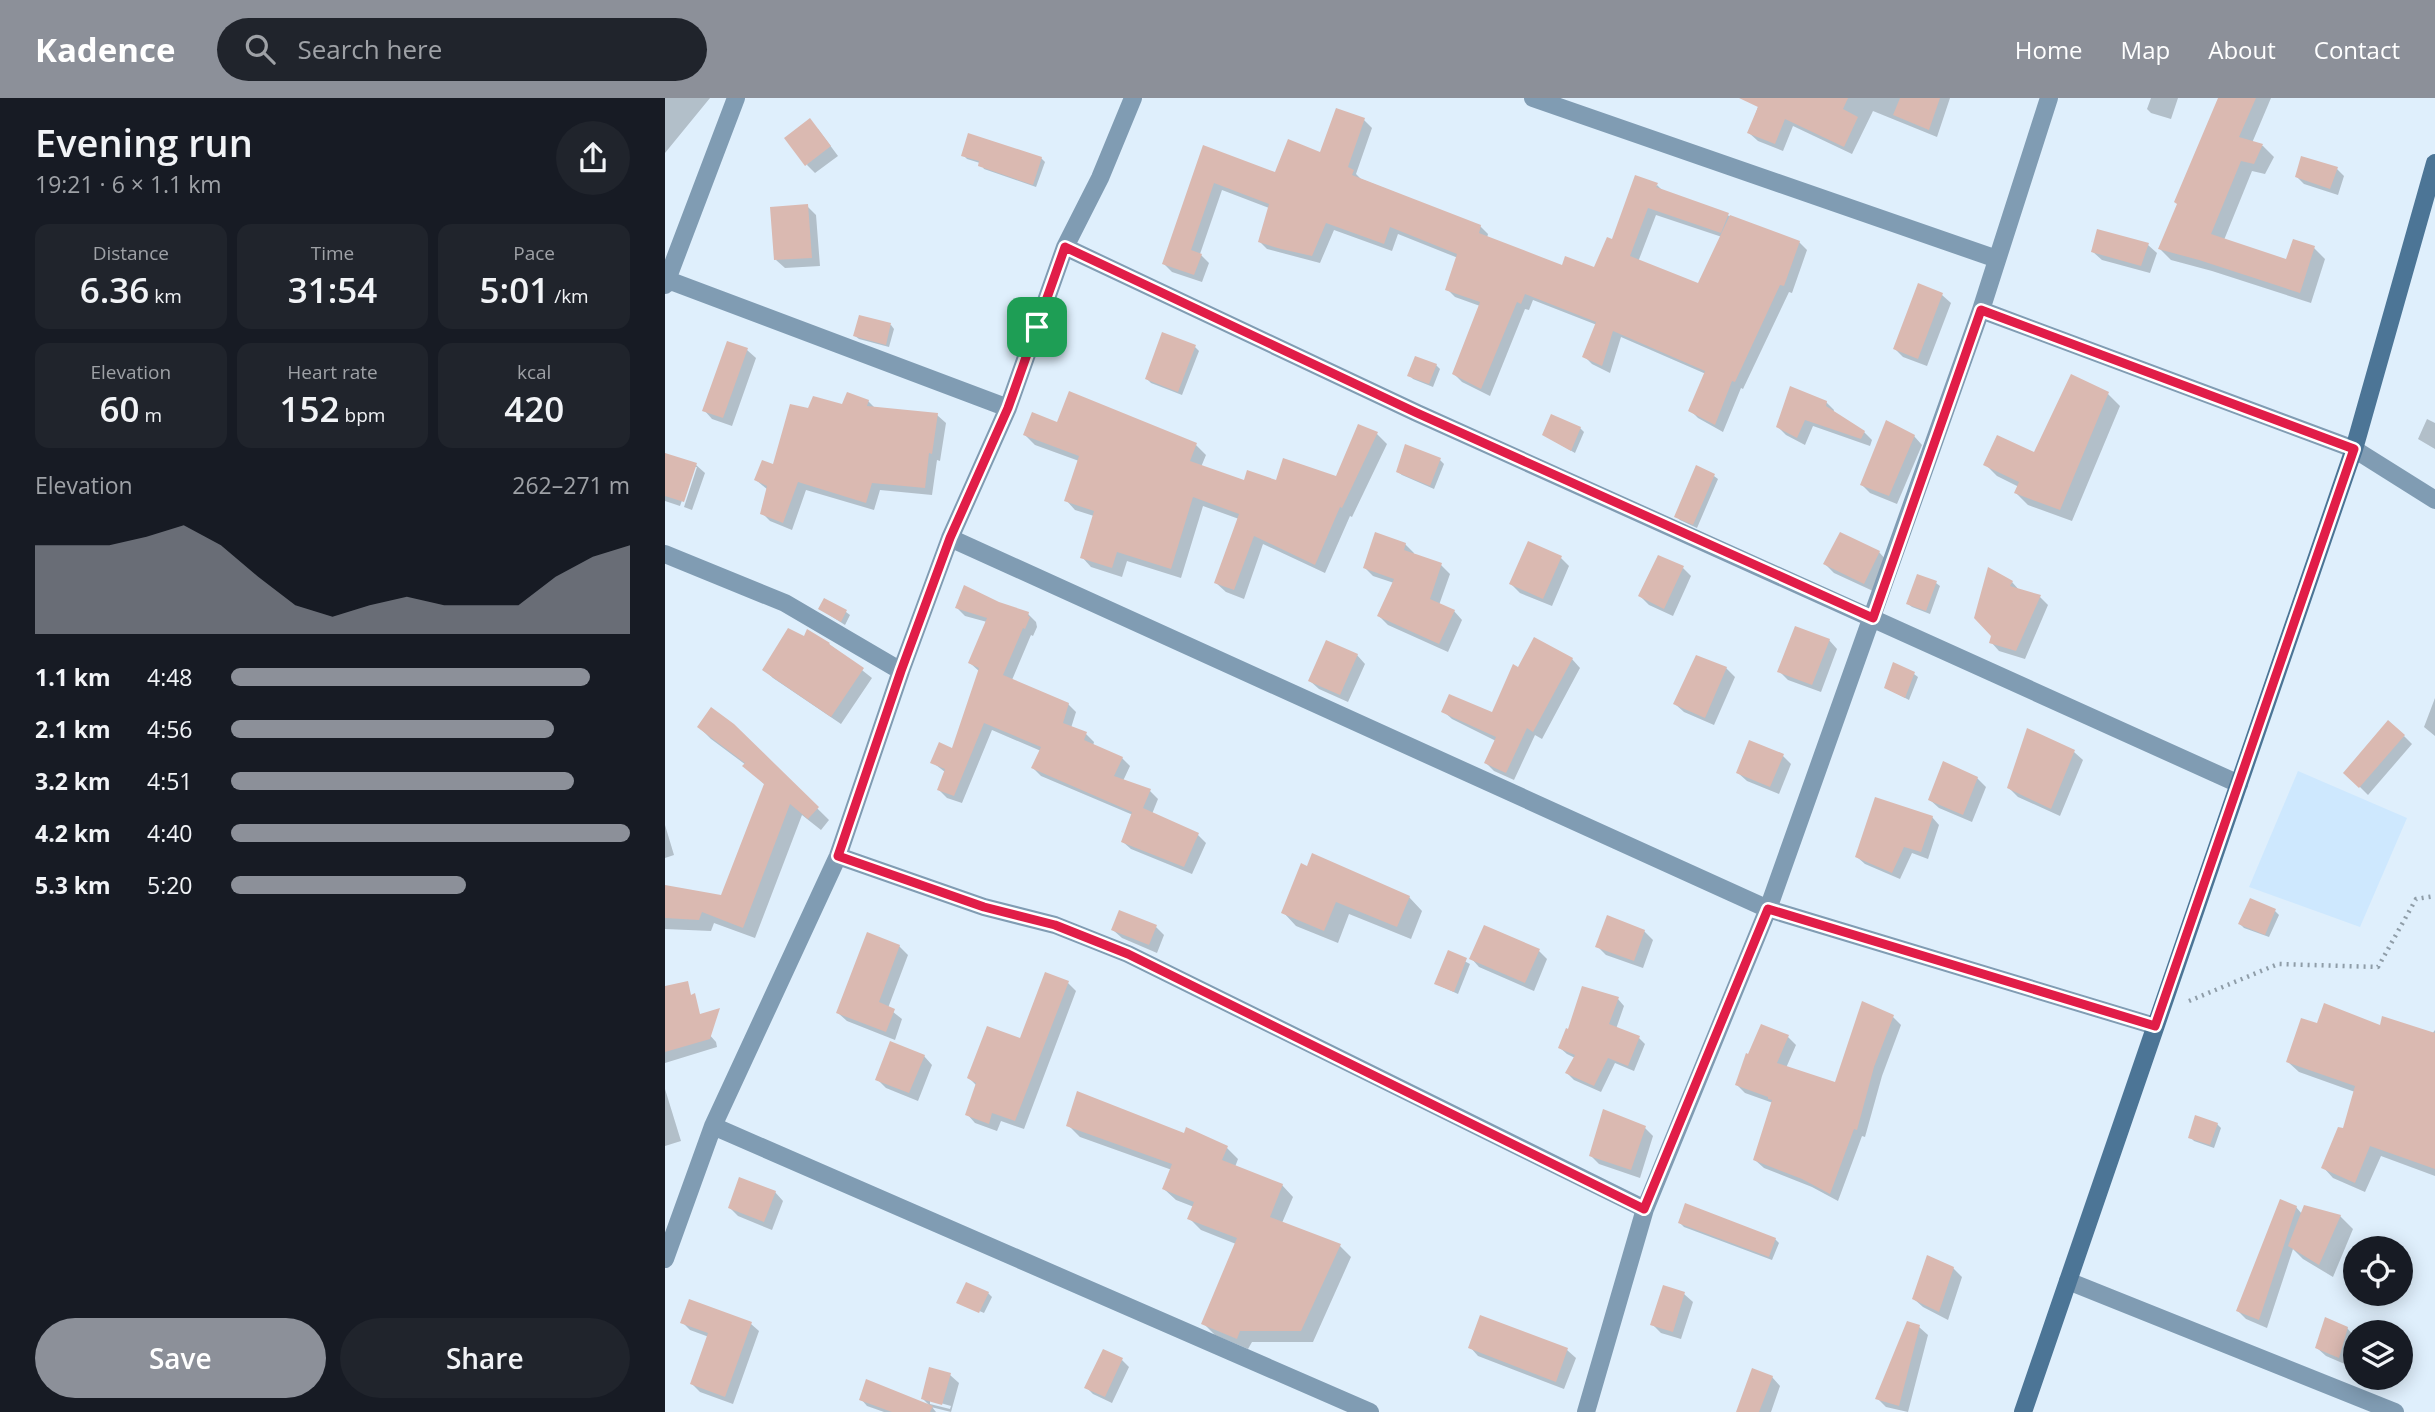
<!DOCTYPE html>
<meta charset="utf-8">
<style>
:root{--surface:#171b24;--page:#20242c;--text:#f1f3f6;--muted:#9ea1a6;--accent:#8c9099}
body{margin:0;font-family:"Open Sans",sans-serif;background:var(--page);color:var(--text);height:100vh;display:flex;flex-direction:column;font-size:26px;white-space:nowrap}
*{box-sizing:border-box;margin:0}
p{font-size:23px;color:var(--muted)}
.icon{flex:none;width:38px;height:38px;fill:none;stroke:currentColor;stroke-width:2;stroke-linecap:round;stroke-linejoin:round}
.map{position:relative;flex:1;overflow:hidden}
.side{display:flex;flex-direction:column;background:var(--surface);width:665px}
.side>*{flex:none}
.controls{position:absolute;left:1678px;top:1138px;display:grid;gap:14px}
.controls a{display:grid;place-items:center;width:70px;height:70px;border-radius:50%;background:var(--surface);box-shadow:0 4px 18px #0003;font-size:35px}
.pin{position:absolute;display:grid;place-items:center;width:60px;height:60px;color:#fff;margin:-30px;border-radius:14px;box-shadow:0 4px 10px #0006}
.round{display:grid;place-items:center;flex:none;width:74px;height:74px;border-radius:37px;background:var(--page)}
.overview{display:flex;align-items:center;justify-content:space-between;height:119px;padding:0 35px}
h1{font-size:38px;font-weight:600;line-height:52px}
.stats{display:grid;grid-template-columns:repeat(3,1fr);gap:10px;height:119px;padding:7px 35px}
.stats div{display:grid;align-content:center;border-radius:14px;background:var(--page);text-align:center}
.stats b{font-size:35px;font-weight:600}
.stats small{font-size:19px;font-weight:400}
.stats p{font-size:19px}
.chart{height:196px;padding:14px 35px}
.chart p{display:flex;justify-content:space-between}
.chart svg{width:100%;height:126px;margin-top:7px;fill:var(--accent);opacity:.7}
.primary-button{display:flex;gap:14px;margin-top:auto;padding:14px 35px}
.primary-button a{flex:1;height:80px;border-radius:42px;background:var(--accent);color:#fff;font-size:28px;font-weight:600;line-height:80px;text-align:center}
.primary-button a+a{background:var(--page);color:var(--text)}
ul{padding:0 35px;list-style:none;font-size:23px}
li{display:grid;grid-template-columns:112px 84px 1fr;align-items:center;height:52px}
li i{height:18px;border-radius:9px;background:var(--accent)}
header{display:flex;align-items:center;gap:42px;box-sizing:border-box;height:98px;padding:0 35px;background:var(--accent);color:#fff}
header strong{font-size:33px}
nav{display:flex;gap:38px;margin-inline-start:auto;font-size:24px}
.search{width:490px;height:63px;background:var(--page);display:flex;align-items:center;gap:18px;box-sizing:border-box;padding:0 24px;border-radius:38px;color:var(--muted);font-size:26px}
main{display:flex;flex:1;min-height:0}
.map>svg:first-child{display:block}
</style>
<header>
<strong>Kadence</strong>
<div class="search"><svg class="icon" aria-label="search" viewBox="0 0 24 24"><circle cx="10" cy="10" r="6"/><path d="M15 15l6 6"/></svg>Search here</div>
<nav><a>Home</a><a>Map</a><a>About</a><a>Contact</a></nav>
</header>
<main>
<section class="side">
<div class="overview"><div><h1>Evening run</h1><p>19:21 · 6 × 1.1 km</p></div><a class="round"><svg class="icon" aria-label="share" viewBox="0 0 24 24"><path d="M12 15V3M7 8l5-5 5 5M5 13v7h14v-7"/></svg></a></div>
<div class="stats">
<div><p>Distance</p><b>6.36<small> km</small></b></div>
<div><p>Time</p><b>31:54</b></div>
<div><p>Pace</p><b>5:01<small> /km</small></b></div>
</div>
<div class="stats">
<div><p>Elevation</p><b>60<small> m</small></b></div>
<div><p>Heart rate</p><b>152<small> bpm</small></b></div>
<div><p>kcal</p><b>420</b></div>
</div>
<div class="chart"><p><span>Elevation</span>262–271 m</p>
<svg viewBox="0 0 160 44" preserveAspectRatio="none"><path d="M0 44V13L10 13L20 13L30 10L40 6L50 13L60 24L70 34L80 38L90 34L100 31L110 34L120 34L130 34L140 24L150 17L160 13V44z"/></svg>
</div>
<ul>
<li><b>1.1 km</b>4:48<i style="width:90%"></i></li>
<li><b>2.1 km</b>4:56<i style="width:81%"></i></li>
<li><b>3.2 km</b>4:51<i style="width:86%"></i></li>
<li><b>4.2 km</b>4:40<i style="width:100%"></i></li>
<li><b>5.3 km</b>5:20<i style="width:59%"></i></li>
</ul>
<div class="primary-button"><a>Save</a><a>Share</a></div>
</section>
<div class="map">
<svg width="1770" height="1314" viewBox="0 0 1770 1314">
<rect width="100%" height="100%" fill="#dfeffc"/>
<path fill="#cee8fe" d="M1633,673L1742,720L1695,829L1584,789Z"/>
<path fill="#0003" fill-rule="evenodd" d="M0,0H45L0,55Z
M1096,0H1285L1272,39L1208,13L1187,56L1128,28L1118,53L1093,43L1084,35Z
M1486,0H1513L1506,21L1486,15L1482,11Z
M1554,0H1606L1587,45L1598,48L1609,59L1600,76L1587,73L1559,142L1622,163L1649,150L1660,161L1646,205L1547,173L1506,162L1495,151Z
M699,22L707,30L691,76L696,81L815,128L823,136L822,140L898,170L930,171L948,144L992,87L998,93L1134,144L1142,152L1127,195L1124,194L1078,291L1076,290L1058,334L1033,320L1025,312L1041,276L956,239L945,275L927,266L919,258L932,227L868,202L864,212L860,211L825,298L797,284L789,276L815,208L790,199L782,191L793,160L733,136L727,153L669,132L655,165L602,151L594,143L604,110L557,92L535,156L544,165L537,184L507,174L499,166L539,49L611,76L656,56ZM991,117L1057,139L1034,187L973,164Z
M153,31L173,58L150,75L142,67Z
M298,57L376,60L380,64L371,89L319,71L315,65L302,61Z
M1672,71L1679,78L1673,97L1639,86L1632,79Z
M142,108L151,117L155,168L120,170L111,162Z
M1483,147L1492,155L1485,175L1437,162L1428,154Z
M1254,188L1277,197L1286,205L1262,268L1238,259L1230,251Z
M226,227L229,231L224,249L194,241L190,238Z
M63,245L82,252L91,260L67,328L47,321L39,312Z
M530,249L534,253L517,297L486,285L482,281Z
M771,267L775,271L768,289L748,281L744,277Z
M1443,296L1455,308L1407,423L1363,407L1351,395L1354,389L1332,378L1320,366L1370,356Z
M203,303L211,311L272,317L281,325L275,363L272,362L267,397L215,392L209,412L141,392L127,432L105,423L97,415L103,392L91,382L109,368L144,312Z
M1161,304L1169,312L1168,315L1199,334L1207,342L1205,348L1148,328L1140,347L1121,337L1113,329Z
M1762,321L1770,325V351L1753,341Z
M393,326L531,347L541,357L536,369L580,384L612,385L672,380L694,328L712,336L722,346L687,419L685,418L660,475L598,446L579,501L561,494L551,485L574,421L538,408L516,480L462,463L457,479L426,469L417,459L429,418L410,412L401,402L414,363L370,347L360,337Z
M915,330L919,334L910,355L879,337Z
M1249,338L1257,347L1232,406L1205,395L1197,387Z
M0,357L31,367L40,375L27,412L19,409L32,369H29L15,408L0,403Z
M775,362L779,366L769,391L737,377L733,374Z
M1049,378L1053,381L1032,430L1015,422L1011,418Z
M740,446L749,455L748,457L776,467L785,476L774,507L789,513L797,522L783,554L723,527L714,518L729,485L708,478L700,470Z
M1214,454L1222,463L1208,493L1169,475L1160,466Z
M896,460L904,468L887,508L855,495L846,486Z
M1018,470L1026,478L1008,518L984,507L975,498Z
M1347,484L1355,493L1375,499L1383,507L1360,561L1334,553L1326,544L1328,537L1311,520Z
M1271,485L1275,488L1265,516L1247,509L1243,506Z
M334,506L363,516L371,524L372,529L368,538L366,537L347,582L403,606L411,614L406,630L421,636L429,644L428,648L457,660L465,668L458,683L485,693L493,701L487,716L533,737L541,745L527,776L466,751L458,744L468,717L376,678L368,670L376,653L327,632L297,705L282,700L274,692L280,674L267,664L288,652L315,574L305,565L322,524L300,518L292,510Z
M155,511L181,514L185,517L180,527Z
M143,534L164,546L207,580L176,626L108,580L99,571L140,540Z
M1164,542L1172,551L1156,594L1123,582L1114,573Z
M692,557L700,566L683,604L654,591L645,583Z
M907,561L915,570L877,641L870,637L849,682L829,673L821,665L831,643L787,621L778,613L827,617L854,571Z
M1061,570L1070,579L1049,627L1019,614L1010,606Z
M1249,576L1253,579L1244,602L1221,590Z
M1770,600V638L1759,629Z
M68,627L164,722L156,732L137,717L90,840L49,825L46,833L0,831V788L58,799L100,687L81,667L46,641L34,629Z
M1739,638L1747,646L1703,697L1681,675Z
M1409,654L1418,662L1395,718L1353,699L1344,690Z
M1118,658L1126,666L1114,696L1082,683L1073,675Z
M1312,680L1321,689L1307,724L1274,710L1265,702Z
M1267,719L1274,727L1263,761L1247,755L1235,781L1200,766L1192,759Z
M0,727L9,757L0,760Z
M637,767L744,799L757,813L746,841L684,816L673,845L631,828L618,814Z
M1610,813L1614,817L1604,839L1579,830L1575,826Z
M491,829L499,837L492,855L457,840L448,832Z
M979,833L988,842L978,870L941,857L932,848Z
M234,848L243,857L223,910L237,921L230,942L182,923L173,915Z
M874,853L882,861L869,893L814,869L806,860Z
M784,855L805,866L793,896L771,886Z
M403,885L411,893L359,1031L336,1023L332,1033L310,1025L302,1016L312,988L304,980L356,942Z
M953,901L959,908L951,931L974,940L980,946L969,973L950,965L936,994L909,982L902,975L910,960L902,956L895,950Z
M1228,919L1236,927L1217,978L1200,1039L1197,1038L1173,1103L1147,1089L1099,1070L1090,1062L1108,1005L1080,995L1072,987L1084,958L1123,939L1131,947L1121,970L1171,986Z
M1653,927L1716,929L1767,936L1770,932V1078L1716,1058L1700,1094L1668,1080L1658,1069L1679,1033L1690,994L1634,974L1623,964Z
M43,935L51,944L52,949L0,965V936Z
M259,958L267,967L253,1003L221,990L212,981Z
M0,991L16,1043L0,1048Z
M1552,1026L1556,1030L1549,1050L1529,1043L1525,1039Z
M403,1027L520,1038L562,1050L573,1061L570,1069L617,1087L628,1099L617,1125L675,1148L686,1159L648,1244H587L583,1251L550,1237L538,1225L571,1146L536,1132L524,1120L529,1109L511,1102L499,1091L507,1072L415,1039Z
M980,1030L988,1038L975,1080L934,1066L926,1058Z
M110,1094L118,1103L107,1132L73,1118L65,1110Z
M1631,1109L1637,1116L1675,1118L1688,1131L1668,1179L1638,1161L1628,1151L1602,1230L1581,1221L1573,1213Z
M1015,1125L1110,1141L1114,1145L1107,1162L1019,1129Z
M1288,1170L1297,1179L1283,1222L1258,1209L1249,1201Z
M323,1195L327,1199L319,1215L296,1205Z
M1019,1196L1028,1204L1016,1241L996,1235L987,1226Z
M17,1224L86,1226L94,1233L68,1306L35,1294L27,1286L44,1239L25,1232Z
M1254,1229L1263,1237L1243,1314L1221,1309L1212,1300Z
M1682,1230L1690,1239L1682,1267L1661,1258L1652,1250Z
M805,1249L902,1252L911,1260L899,1291L813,1258Z
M457,1262L464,1269L447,1305L428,1296L421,1289Z
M285,1277L294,1285L286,1314L266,1309L258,1301ZM265,1302L286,1308L285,1311L265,1306Z
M1107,1279L1115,1288L1106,1314H1072Z
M196,1301L267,1309L271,1314H219L202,1308Z"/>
<path fill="#dab9b1" d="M1074,0H1183L1178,11L1193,19L1179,49L1120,21L1110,46L1082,35L1093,9Z
M1235,0H1275L1264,32L1228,17Z
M1553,0H1591L1574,39L1598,46L1589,66L1576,63L1546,136L1621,161L1628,141L1650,148L1635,195L1534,162L1493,151L1512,106L1509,104Z
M671,10L700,20L683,69L689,72L687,77L816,127L814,135L897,167L900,158L929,169L942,139L947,141L970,77L993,85L991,89L1064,115L1056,135L983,110L965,158L1033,185L1065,117L1135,143L1119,188L1115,187L1070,284L1067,283L1050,327L1023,313L1040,273L948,233L937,268L917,259L931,224L860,196L856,206L852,204L816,291L787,276L815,204L780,192L792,156L725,129L719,146L661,125L647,158L616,151L593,144L604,106L549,85L526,152L537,156L529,177L497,166L538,47L610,74L623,41L655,54Z
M145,20L166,48L140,68L119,40Z
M303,35L377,59L368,87L313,68L314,63L296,58Z
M1636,58L1673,69L1665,91L1630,79Z
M143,106L147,160L109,162L105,109Z
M1432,131L1484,145L1476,168L1426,154Z
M1253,185L1278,195L1253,261L1228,251Z
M194,217L226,225L221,247L188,238Z
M497,234L531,247L513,294L480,281Z
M62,243L83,250L58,320L37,313Z
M750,258L772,266L764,286L742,278Z
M1406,276L1444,294L1395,412L1349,395L1354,384L1318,367L1332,337L1369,354Z
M1125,288L1162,303L1161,308L1200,333L1196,341L1140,322L1132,340L1111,329Z
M404,293L532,345L525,363L579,382L582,372L611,382L618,360L671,378L693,326L713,334L677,410L675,409L650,467L589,438L569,492L549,485L574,416L528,399L506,471L452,454L447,470L415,460L429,413L399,403L414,358L358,337L367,314L392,324Z
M182,294L204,302L202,308L273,315L267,356L264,355L260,390L207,385L201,405L133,384L118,425L95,416L102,388L89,382L97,362L108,366L125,306L143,310L148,298L177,306Z
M886,316L916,329L906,353L877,337Z
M1221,322L1250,337L1224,398L1195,387Z
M740,346L776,360L765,388L731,374Z
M0,355L32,365L19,404L0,398Z
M1031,367L1050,376L1028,427L1009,419Z
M710,434L741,445L739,452L777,465L765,501L790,512L774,546L712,518L729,481L698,470Z
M1175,434L1215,453L1199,486L1158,466Z
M863,443L897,458L878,501L844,486Z
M993,457L1019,468L999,511L973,498Z
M1323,469L1348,483L1345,488L1376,497L1351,553L1324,545L1326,538L1309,520Z
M1252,476L1272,483L1261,513L1241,506Z
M299,487L334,504L364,514L363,518L365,519L360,531L358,530L338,577L404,605L398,625L422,634L419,642L458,659L449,678L486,691L478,710L534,735L519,769L456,744L467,714L366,670L376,649L319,625L289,698L272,692L280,671L265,665L274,644L287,650L314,570L303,565L322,520L290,510Z
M159,500L182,512L176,524L153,511Z
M1130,528L1165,541L1147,587L1112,574Z
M123,530L139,538L142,531L165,545L164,546L199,570L166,619L97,572Z
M869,539L908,560L868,634L862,630L841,675L819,665L831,639L776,614L784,596L827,614L848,566L853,569Z
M661,542L693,556L675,597L643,583Z
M1031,557L1062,569L1040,620L1008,606Z
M1228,564L1250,574L1240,600L1219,590Z
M46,609L69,626L154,709L143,721L125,706L78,830L37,814L34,822L0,820V787L56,797L99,686L77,668L80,665L32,629Z
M1723,622L1740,637L1694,690L1678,675Z
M1362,630L1410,652L1386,711L1342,690Z
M1084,642L1119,656L1105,689L1071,675Z
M1278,663L1313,679L1298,717L1263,702Z
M1210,699L1268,718L1256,754L1239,749L1227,775L1190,759Z
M647,755L745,798L732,829L671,804L659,833L616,815L636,765L642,768Z
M1585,800L1611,811L1600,837L1573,826Z
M454,812L492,827L484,847L446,832Z
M942,817L980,832L969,863L930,849Z
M819,827L875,851L860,885L804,861Z
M202,834L235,847L214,904L230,911L221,934L171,915Z
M783,852L802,860L789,894L769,886Z
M380,874L404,883L350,1023L327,1015L324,1026L300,1017L311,985L302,980L322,928L355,940Z
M23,883L26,897L30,895L35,916L55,910L45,941L0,954V888Z
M917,888L954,899L944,926L975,938L963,968L943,960L929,988L900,975L910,957L893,950L901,930L903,931Z
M1197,903L1229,917L1209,969L1192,1032L1189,1031L1165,1096L1137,1081L1088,1062L1107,1002L1103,1001V999L1070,987L1081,955L1083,956L1096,926L1124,937L1112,965L1170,984Z
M1659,905L1715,927L1717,918L1770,935V1071L1705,1048L1690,1085L1656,1070L1673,1029L1678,1030L1690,988L1621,964L1636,920L1652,925Z
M225,943L260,957L244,995L210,982Z
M412,993L519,1035L521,1029L563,1048L557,1062L618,1086L605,1119L676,1146L636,1233H575L572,1241L536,1226L572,1140L522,1121L529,1104L497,1091L507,1066L401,1028Z
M938,1011L981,1028L966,1072L924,1058Z
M1530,1017L1553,1025L1545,1047L1523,1040Z
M74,1079L111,1093L99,1124L63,1110Z
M1615,1101L1632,1108L1594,1222L1571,1213Z
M1020,1105L1111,1140L1104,1159L1013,1125Z
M1639,1107L1676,1117L1654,1167L1623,1148Z
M1262,1157L1289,1169L1274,1214L1247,1201Z
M301,1184L324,1194L314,1215L291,1205Z
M998,1187L1020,1194L1008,1234L985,1227Z
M24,1201L87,1224L60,1299L25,1286L43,1235L15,1225Z
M815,1217L903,1250L891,1284L803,1250Z
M1660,1219L1683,1229L1674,1260L1650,1250Z
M1242,1223L1255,1227L1234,1308L1210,1301Z
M438,1251L458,1260L440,1299L419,1290Z
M264,1269L286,1275L277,1307L256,1301Z
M1087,1270L1108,1278L1094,1314H1071Z
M201,1281L268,1308L265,1314H227L194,1302Z"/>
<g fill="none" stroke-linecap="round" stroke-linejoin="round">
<path stroke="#8f9da8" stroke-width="4.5" stroke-dasharray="2 5" stroke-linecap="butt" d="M1524,903L1613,866L1713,869L1751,801L1770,798"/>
<path stroke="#809cb3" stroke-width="18" d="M868,0L1332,161
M400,149L752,315L1574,686
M0,181L343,310
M0,187L71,0
M1316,212L1689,351L1770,402
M285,440L1103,811L1490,928
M0,456L120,505L236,573
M173,758L319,809L390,827L463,856L980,1111
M48,1028L705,1314
M0,1161L48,1028L173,758L236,573L285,440L343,310L400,149L435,80L468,0
M1403,1183L1730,1314
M921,1314L980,1111L1103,811L1316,212L1384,0"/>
<path stroke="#4c7596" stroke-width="18" d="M1358,1314L1689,351L1770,65"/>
</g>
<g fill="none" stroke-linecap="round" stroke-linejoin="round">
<g stroke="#fff" stroke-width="14">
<path id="route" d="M400,149L752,315L1208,520L1316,212L1689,351L1490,928L1103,811L979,1111L463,856L390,827L319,809L173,758L236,573L285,440L343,310Z"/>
</g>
<use href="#route" stroke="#e11d48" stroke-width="9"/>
</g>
</svg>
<div class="controls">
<a><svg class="icon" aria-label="locate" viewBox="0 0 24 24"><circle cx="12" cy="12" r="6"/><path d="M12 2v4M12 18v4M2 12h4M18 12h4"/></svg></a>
<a><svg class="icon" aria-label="layers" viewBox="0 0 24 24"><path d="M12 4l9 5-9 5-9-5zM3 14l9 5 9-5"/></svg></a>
</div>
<div class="pin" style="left:372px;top:229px;background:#1e9e55"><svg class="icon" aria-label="arrive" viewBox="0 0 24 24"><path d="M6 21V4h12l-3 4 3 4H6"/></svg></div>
</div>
</main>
